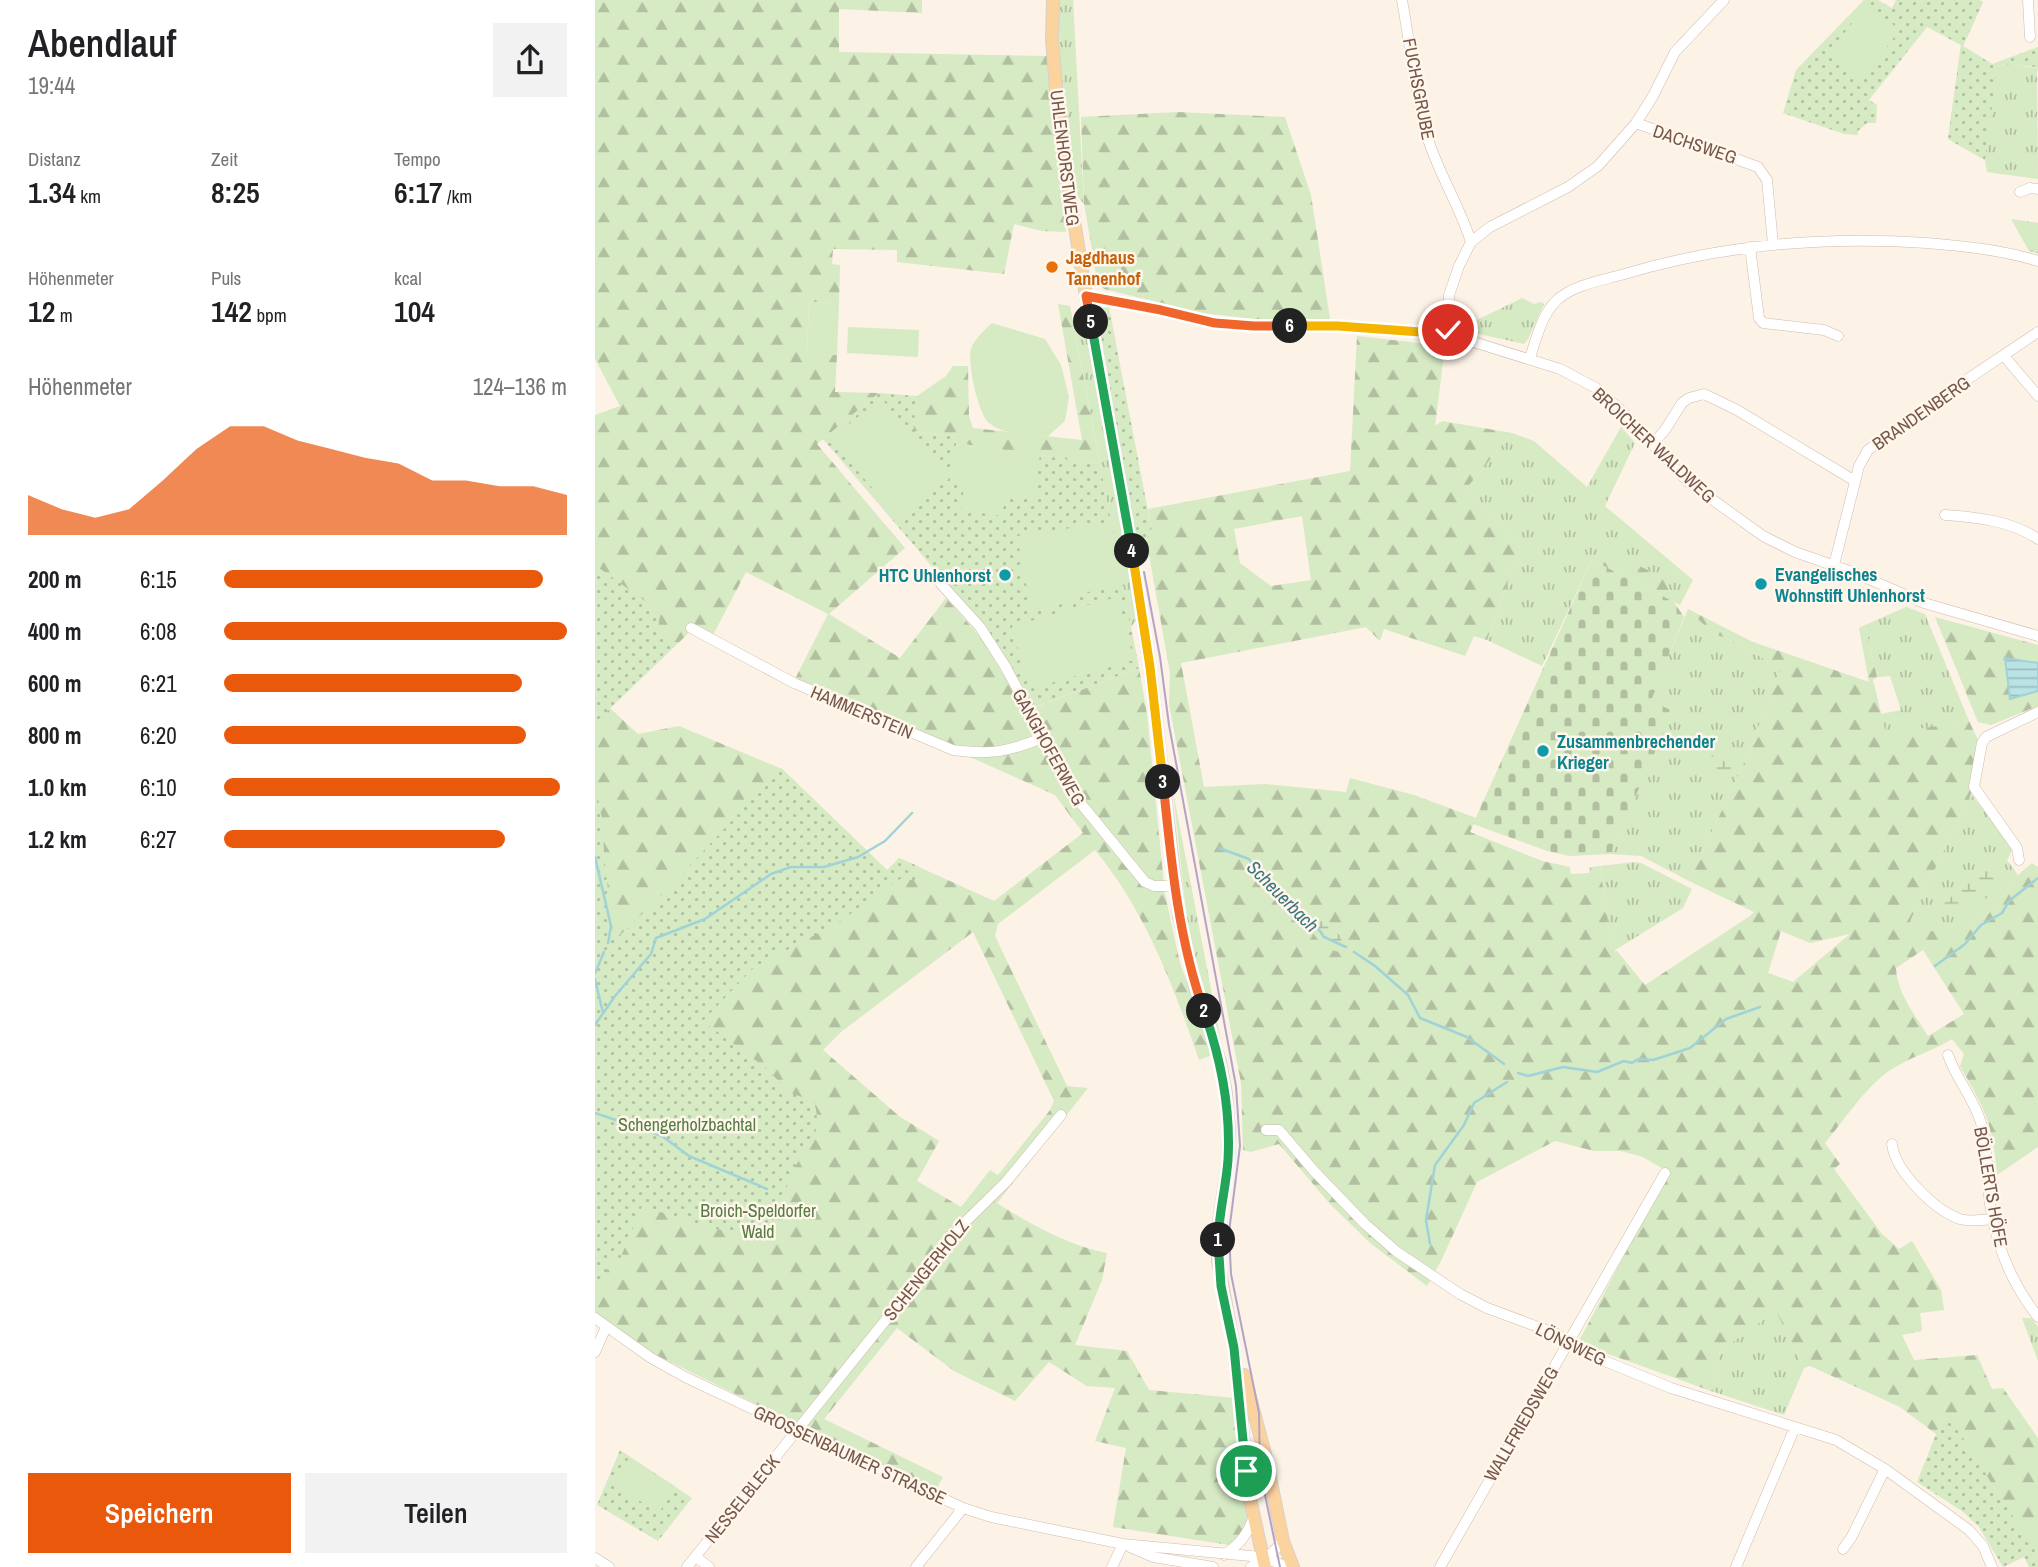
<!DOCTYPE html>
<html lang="de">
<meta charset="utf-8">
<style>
:root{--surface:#fff;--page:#f2f2f2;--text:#202124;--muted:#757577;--accent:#ea580c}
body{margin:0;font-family:"Archivo Narrow",sans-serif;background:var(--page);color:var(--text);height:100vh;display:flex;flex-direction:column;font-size:26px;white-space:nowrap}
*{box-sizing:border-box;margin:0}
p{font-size:23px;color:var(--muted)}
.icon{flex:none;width:38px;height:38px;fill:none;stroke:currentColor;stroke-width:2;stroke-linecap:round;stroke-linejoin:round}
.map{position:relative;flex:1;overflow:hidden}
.side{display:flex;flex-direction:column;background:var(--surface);width:595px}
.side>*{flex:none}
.pin{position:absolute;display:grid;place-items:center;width:60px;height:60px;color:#fff;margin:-30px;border:4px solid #fff;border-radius:50%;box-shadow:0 2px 7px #0007}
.km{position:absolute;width:35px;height:35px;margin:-18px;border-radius:50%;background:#222;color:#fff;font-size:19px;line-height:35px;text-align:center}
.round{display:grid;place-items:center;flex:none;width:74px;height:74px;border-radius:0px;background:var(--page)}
.summary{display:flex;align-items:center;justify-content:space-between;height:119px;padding:0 28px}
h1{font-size:38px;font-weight:600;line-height:52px}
.stats{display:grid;grid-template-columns:repeat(3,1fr);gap:10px;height:119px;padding:7px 28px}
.stats div{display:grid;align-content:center}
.stats b{font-size:30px;font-weight:600}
.stats small{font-size:19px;font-weight:400}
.stats p{font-size:19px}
.chart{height:196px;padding:14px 28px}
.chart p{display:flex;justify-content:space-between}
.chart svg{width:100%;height:126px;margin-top:7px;fill:var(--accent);opacity:.7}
.cta{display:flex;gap:14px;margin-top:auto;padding:14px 28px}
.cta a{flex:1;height:80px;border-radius:0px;background:var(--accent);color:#fff;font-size:28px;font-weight:600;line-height:80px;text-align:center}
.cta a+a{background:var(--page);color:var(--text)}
ul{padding:0 28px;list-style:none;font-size:23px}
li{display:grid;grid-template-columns:112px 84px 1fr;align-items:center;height:52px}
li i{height:18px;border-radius:9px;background:var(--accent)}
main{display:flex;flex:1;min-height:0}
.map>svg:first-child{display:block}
</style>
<main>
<section class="side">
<div class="summary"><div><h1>Abendlauf</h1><p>19:44</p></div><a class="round"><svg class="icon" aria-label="share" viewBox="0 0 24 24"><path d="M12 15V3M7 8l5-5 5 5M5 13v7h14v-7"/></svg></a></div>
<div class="stats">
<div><p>Distanz</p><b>1.34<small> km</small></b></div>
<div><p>Zeit</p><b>8:25</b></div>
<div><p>Tempo</p><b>6:17<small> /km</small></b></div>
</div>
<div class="stats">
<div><p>Höhenmeter</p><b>12<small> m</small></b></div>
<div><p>Puls</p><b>142<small> bpm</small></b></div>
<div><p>kcal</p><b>104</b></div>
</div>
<div class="chart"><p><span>Höhenmeter</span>124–136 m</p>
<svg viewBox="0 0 160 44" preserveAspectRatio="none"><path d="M0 44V30L10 35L20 38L30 35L40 25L50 14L60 6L70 6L80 11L90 14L100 17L110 19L120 25L130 25L140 27L150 27L160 30V44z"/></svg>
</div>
<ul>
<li><b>200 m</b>6:15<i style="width:93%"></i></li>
<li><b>400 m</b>6:08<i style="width:100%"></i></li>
<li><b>600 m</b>6:21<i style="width:87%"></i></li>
<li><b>800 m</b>6:20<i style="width:88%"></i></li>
<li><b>1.0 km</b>6:10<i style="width:98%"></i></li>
<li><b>1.2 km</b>6:27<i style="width:82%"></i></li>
</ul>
<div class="cta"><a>Speichern</a><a>Teilen</a></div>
</section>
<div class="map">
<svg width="1443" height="1567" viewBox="0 0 1443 1567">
<defs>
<pattern id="grass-tufts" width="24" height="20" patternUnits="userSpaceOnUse" patternTransform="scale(1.75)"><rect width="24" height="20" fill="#d6eac4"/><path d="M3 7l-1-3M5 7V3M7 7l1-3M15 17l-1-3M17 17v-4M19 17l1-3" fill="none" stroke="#b2c0a1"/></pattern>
<pattern id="forest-firs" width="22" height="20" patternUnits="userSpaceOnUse" patternTransform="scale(1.75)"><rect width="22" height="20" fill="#d6eac4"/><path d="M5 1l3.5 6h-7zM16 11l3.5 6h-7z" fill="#b2c0a1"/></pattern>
<pattern id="wetland-marsh" width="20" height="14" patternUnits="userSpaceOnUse" patternTransform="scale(1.75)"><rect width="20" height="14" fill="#d6eac4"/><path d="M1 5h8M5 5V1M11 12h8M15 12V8" fill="none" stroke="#b2c0a1"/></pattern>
<pattern id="cemetery-stones" width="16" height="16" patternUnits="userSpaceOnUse" patternTransform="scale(1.75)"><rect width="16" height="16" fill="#d6eac4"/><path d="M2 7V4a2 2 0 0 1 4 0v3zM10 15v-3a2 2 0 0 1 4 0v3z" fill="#b2c0a1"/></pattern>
<pattern id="park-dots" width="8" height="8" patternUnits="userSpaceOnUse" patternTransform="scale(1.75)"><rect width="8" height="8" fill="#d6eac4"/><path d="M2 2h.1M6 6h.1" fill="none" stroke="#b2c0a1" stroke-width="1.8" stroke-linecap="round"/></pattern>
<pattern id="water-rules" width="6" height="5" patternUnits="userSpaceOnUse" patternTransform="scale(1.75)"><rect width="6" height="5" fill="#bae3e6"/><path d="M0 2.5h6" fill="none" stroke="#9cbbbc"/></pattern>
</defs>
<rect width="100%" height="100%" fill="#fcf2e5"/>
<path fill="url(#grass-tufts)" d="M463,0H478L489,204L481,194L473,146L466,88Z
M1351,0H1384L1388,2L1368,46L1402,67L1413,64L1442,68L1443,179L1392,172L1390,160L1353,139L1366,45L1343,32Z
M1416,219L1443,223V253L1434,251Z
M927,298L939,304L947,302L949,304L933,339L929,344L871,331L872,325Z
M479,326H489L514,451L542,618L536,628Z
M1026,427L1040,443L1010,506L1098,580L1085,605L1079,602L1068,578L1003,553L997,560L947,666L892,640L925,548L870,490L917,433L939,441L992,487Z
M1311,607L1330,614L1374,721L1291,735L1286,714L1306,710L1295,676L1282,677L1270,625Z
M1093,609L1117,633L1148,645L1185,670L1154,752L1094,881L1046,856L1015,854L1077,711L1055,702Z
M578,792L628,1051L602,966L592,922Z
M1376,794L1418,848L1412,860L1423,875L1397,911L1356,939L1314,923Z
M1039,862L1046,863L1097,889L1088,908L1017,952L1005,866Z
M1181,1310L1209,1368L1189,1415L1116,1391L1125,1351Z
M1427,1318H1436L1443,1327V1361Z"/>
<path fill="url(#forest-firs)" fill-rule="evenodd" d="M0,0H327V13L244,9V52L452,56L471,232L447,231L419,224L409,274L302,262V250L238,249L237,264L245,265L244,303L214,302L212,353L242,355L240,392L284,393L222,444L310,548L234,614L305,658L351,598L387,639L430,711L544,668L552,714L570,894L585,963L618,1055L604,1060C579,987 550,910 500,850L403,924L400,936L472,1086L493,1088L402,1203C435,1224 472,1245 512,1253L507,1280L480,1345L532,1351L554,1390L640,1398L653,1515C650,1529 645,1536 634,1545L518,1527L531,1448L500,1441L520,1388L492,1386L454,1362L420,1401L359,1371L302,1328L229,1419L348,1477L340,1492L61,1355L0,1312V415L25,406L0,359ZM151,572L233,614L200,679L363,747L376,750L375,757L460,795L488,833L399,901L304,858L293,871L187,769L84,726L43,734L15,708L99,628L117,637ZM378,932L459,1101L455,1110L403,1175L395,1170L366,1207L322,1181L344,1141L304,1116L228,1050L246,1032Z
M583,112L690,117L716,195L735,319L667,320L607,313L509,289L502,280L489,203L486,117Z
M463,304L475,306L505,464L361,443L358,436L318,431L322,396L351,376L358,366H373L374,416L378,428L487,440Z
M762,336L850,346L840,426L847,421L917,433L870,490L925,548L892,640L879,636L870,656L789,629L785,641L771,627L586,663L609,787L670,784L751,792L755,778L819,795L881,818L875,832L947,861L975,867L976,874L994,873L995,867L1005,866L1017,951H1022L1050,985L1155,916L1159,912L1094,881L1154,752L1185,670L1148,645L1117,633L1093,609L1158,642L1274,682L1264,628L1270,625L1282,677L1278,680L1291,734L1374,721L1384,742L1376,779V794L1314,923L1357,938L1397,911L1423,875L1437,863L1443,867V1147L1402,1175C1398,1124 1390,1109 1365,1066L1369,1054L1357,1039C1339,1050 1319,1056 1302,1066C1272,1083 1252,1117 1230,1143L1245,1164L1239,1169L1287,1234L1304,1249L1317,1241L1346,1290L1349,1310L1325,1313L1327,1331L1307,1335L1319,1360L1382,1355L1397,1389L1408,1388L1443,1438V1556L1350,1417L1341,1434L1305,1407L1215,1366L1209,1368L1181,1311L1125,1351L1116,1391L983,1343L1073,1172L1048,1157L1026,1151H999L960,1141L882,1182L847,1259L832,1286L775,1243L735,1204L684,1144L656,1152L648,1150L646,1083L574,704L575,673L551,538L557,532L553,509L755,471ZM707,516L716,580L676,586L645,563L639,529ZM1186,931L1215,943L1255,934L1198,982L1173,973ZM1328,950L1369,1014L1333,1036C1320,1015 1302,993 1301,968Z
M1003,553L1034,561L1069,578L1079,602L997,560Z
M1340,617L1443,645V706L1396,725L1383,722Z"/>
<path fill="url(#wetland-marsh)" d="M1122,752L1137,755L1141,761L1140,770C1127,775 1120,770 1112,760Z
M1391,866L1409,868L1412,881L1390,899L1361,914L1345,907Z
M716,919L726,921L746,936L747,945L744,952L729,948L713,926Z"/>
<path fill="url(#cemetery-stones)" d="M997,560L1079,602L1089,617L1056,701L1078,711L1015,854L975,856L952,851L878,824Z"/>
<path fill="url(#park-dots)" d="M1269,0H1283L1297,8L1301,0H1384L1388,2L1368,46L1397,64L1443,47V71L1441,67L1413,64L1402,67L1390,160L1353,139L1366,45L1332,27L1274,100L1282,105L1281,123H1272L1263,131V135L1249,134L1188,113L1201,70Z
M514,307L557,532L546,543L544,562L503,318L508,308Z
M284,393L322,396L318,431L358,436L361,443L505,464L544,668L437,708L388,626L228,439Z
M0,565L65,612L63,632L83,643L0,723Z
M186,768L292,870L304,858L325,867L320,880L305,879L244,922L157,969L108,1021L172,1069L195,1093L219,1101C229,1138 213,1139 199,1170C190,1188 187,1208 172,1223C168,1226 162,1227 157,1228C120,1238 82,1216 47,1206L25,1259L18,1253L16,1255L12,1271L1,1292L0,785L8,823L9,856L19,941L73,889Z
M1350,1417L1359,1424L1443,1556V1567H1434L1429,1557L1408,1567L1384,1527L1367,1511L1322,1482L1341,1434Z
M25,1450L97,1498L63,1541L2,1505Z"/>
<path fill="#d6eac4" d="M1272,4L1305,30L1265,81L1232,55Z
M214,302L244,303L242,355L212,354Z
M397,323L450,339L466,365L474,397L470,421L453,436C435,435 410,436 394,423C383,414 372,362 376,349C379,339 390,330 397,323Z
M253,327L324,330L323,357L252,353Z
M286,398L354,479L304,520L236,439Z
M361,443L445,455L439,497L411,493L407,516L366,510L369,486L355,484Z
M516,522L528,585L483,594L484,601L436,610L422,536Z
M522,597L539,660L434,689L417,626Z
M34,1458L80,1486L64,1513L18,1484Z"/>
<path fill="url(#water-rules)" stroke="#a0d3d8" stroke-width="2" d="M1410,658L1443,663V691L1415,699Z"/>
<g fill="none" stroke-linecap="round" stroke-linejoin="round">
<path stroke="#a0d3d8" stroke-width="2.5" d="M624,848L654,859L674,884L716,918L729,937L751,947
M0,857L16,926L13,943
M759,952L780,966L813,995L825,1018L872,1037L909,1064
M1340,966L1370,944L1386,925L1407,913L1414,901L1443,878
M0,973L9,952
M0,979L8,1013
M0,1025L20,996L56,954L61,938L110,919L176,874L196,867H229L263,857L290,841L317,813
M923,1073L933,1076L968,1067L1002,1072L1029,1061L1037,1063L1043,1059L1058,1060L1095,1048L1131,1019L1165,1007
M0,1113L67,1136L94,1156L172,1189
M835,1244L831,1220L840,1165L869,1125L879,1103L912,1082"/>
<g stroke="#d0bbae" stroke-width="11">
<path id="minor" d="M807,0C815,43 819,90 831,133C842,171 864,204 876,242
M1433,0L1435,37
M1041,123L1163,167L1172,180L1178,244
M1425,192L1435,188L1443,189
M1155,247L1164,318L1168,323L1229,330L1243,336
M491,296L566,310L620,323L659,326L743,325L853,334L965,369L1001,388L1028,412L1093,482L1168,536L1200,552L1260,573L1329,603L1443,636
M853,334L854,295L864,266L876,242L895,227L973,187L1003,166L1041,123L1058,96L1080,52L1129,0
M1409,356L1443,396
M935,358C941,339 947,314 962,300C979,285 1004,281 1026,275C1125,245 1229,236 1332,243C1369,246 1407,250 1443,261
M1057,445L1070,430L1087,403L1094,398L1109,394L1142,410L1260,481
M1350,515C1381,517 1417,521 1443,539
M1239,565L1264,466L1273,450L1346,397L1443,332
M346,584L385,627L410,666L483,800L550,882L559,886H580
M96,628L199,683L358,750C396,755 412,752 447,738
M1424,860L1422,848L1379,787L1387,743L1391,737L1443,712
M1353,1055C1361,1079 1379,1098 1386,1123C1394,1150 1391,1177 1395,1204C1401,1246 1417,1284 1443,1317
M671,1130H684L719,1171L770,1224L802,1252L865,1294L892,1308L962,1334L985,1351L1076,1388L1241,1440L1290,1469L1374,1530L1388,1546L1397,1567
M1297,1144C1300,1171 1339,1210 1365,1219C1376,1222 1387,1220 1398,1219
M0,1318L56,1358L90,1377L368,1508L396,1517L528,1544L656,1556L678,1561L692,1567
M0,1352L11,1327
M535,1547L558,1557L618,1567
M1248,1549L1256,1538L1290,1469
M629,1555C645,1544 653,1534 659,1516
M101,1557L114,1567
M0,1558L14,1567
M92,1567L368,1224L411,1182L466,1115
M321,1567L368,1508
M517,1567L528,1544
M656,1567L677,1553L688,1541
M845,1567L1070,1173
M1141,1567L1200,1427"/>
</g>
<g stroke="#d9d0cc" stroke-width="14">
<path id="major" d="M458,0L457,39L464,126L491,296L531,515L555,667L584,916L600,986L625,1062L631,1094L634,1131L633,1163L623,1228V1261L639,1348L654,1494L670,1567
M649,1375L671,1458L688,1541L698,1567"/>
</g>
<use href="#minor" stroke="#fff" stroke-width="10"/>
<use href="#major" stroke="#fbd39e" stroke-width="12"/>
<path stroke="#b4a3c6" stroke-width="2" d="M549,572L565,657L574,725L641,1086L645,1146L634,1232L636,1274L664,1413L665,1471L685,1567"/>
</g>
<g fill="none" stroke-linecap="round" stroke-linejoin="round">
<g stroke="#fff" stroke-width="14">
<path id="split-1" d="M623,1240L626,1286L639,1348L651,1471"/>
</g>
<g stroke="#fff" stroke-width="14">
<path id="split-2" d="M609,1011C626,1059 636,1108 633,1160C631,1187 624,1213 623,1240"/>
</g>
<g stroke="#fff" stroke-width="14">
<path id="split-3" d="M568,782C576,860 583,938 609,1011"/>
</g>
<g stroke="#fff" stroke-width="14">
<path id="split-4" d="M537,551L555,667L568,782"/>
</g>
<g stroke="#fff" stroke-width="14">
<path id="split-5" d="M496,322L537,551"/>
</g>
<g stroke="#fff" stroke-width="14">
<path id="split-6" d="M496,322L491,296L566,310L620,323L659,326H695"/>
</g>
<g stroke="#fff" stroke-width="14">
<path id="split-7" d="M695,326H743L853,334V330"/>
</g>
<use href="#split-1" stroke="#22a559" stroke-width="9"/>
<use href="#split-2" stroke="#22a559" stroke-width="9"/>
<use href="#split-3" stroke="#f0652b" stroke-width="9"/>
<use href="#split-4" stroke="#f5b400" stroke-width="9"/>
<use href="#split-5" stroke="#22a559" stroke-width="9"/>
<use href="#split-6" stroke="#f0652b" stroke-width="9"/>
<use href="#split-7" stroke="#f5b400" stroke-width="9"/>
</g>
<circle fill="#e8710a" stroke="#fff6ec" stroke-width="2.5" cx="457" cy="267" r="7"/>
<g fill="#0f9aa8" stroke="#fff6ec" stroke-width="2.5">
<circle cx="410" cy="575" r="7"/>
<circle cx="1166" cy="584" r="7"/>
<circle cx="948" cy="751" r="7"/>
</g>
<g text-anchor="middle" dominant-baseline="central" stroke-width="5" stroke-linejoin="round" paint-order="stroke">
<g font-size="18" fill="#76574a" stroke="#fff6ec">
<text transform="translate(824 89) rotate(79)">FUCHSGRUBE</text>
<text transform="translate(1100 144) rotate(19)">DACHSWEG</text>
<text transform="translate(470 158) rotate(83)">UHLENHORSTWEG</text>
<text transform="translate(1326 413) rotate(-35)">BRANDENBERG</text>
<text transform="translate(1059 445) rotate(43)">BROICHER WALDWEG</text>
<text transform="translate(267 712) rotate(23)">HAMMERSTEIN</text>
<text transform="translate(454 747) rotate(61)">GANGHOFERWEG</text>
<text transform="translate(1396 1187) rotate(80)">BÖLLERTS HÖFE</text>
<text transform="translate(331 1270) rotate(-51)">SCHENGERHOLZ</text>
<text transform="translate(976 1344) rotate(26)">LÖNSWEG</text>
<text transform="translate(926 1424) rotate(-60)">WALLFRIEDSWEG</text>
<text transform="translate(255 1455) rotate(25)">GROSSENBAUMER STRASSE</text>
<text transform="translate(147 1499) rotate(-51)">NESSELBLECK</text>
</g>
<g font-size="18" font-weight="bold" fill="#c56008" stroke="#fff6ec" text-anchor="start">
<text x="471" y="257">Jagdhaus<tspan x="471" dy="21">Tannenhof</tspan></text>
</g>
<g font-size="18" font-weight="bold" fill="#0d838f" stroke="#fff6ec" text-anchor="start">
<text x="1180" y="574">Evangelisches<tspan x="1180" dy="21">Wohnstift Uhlenhorst</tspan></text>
<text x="396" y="575" text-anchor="end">HTC Uhlenhorst</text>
<text x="962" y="741">Zusammenbrechender<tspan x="962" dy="21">Krieger</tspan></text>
</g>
<g font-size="18" fill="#567c42" stroke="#fff6ec">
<text x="92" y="1124">Schengerholzbachtal</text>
<text x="163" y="1210">Broich-Speldorfer<tspan x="163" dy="21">Wald</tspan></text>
</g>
<g font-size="19" font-style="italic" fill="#3d757c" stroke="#fff6ec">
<text transform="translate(688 896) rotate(45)">Scheuerbach</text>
</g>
</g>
</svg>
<div class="pin" style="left:651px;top:1471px;background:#1e9e55"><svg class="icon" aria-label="arrive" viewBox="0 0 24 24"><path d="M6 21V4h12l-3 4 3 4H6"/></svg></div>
<div class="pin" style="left:853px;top:330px;background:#d93025"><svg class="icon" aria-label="check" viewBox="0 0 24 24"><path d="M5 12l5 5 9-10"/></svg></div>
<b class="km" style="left:623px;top:1240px">1</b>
<b class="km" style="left:609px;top:1011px">2</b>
<b class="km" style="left:568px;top:782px">3</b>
<b class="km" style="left:537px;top:551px">4</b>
<b class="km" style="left:496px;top:322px">5</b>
<b class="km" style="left:695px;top:326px">6</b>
</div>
</main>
